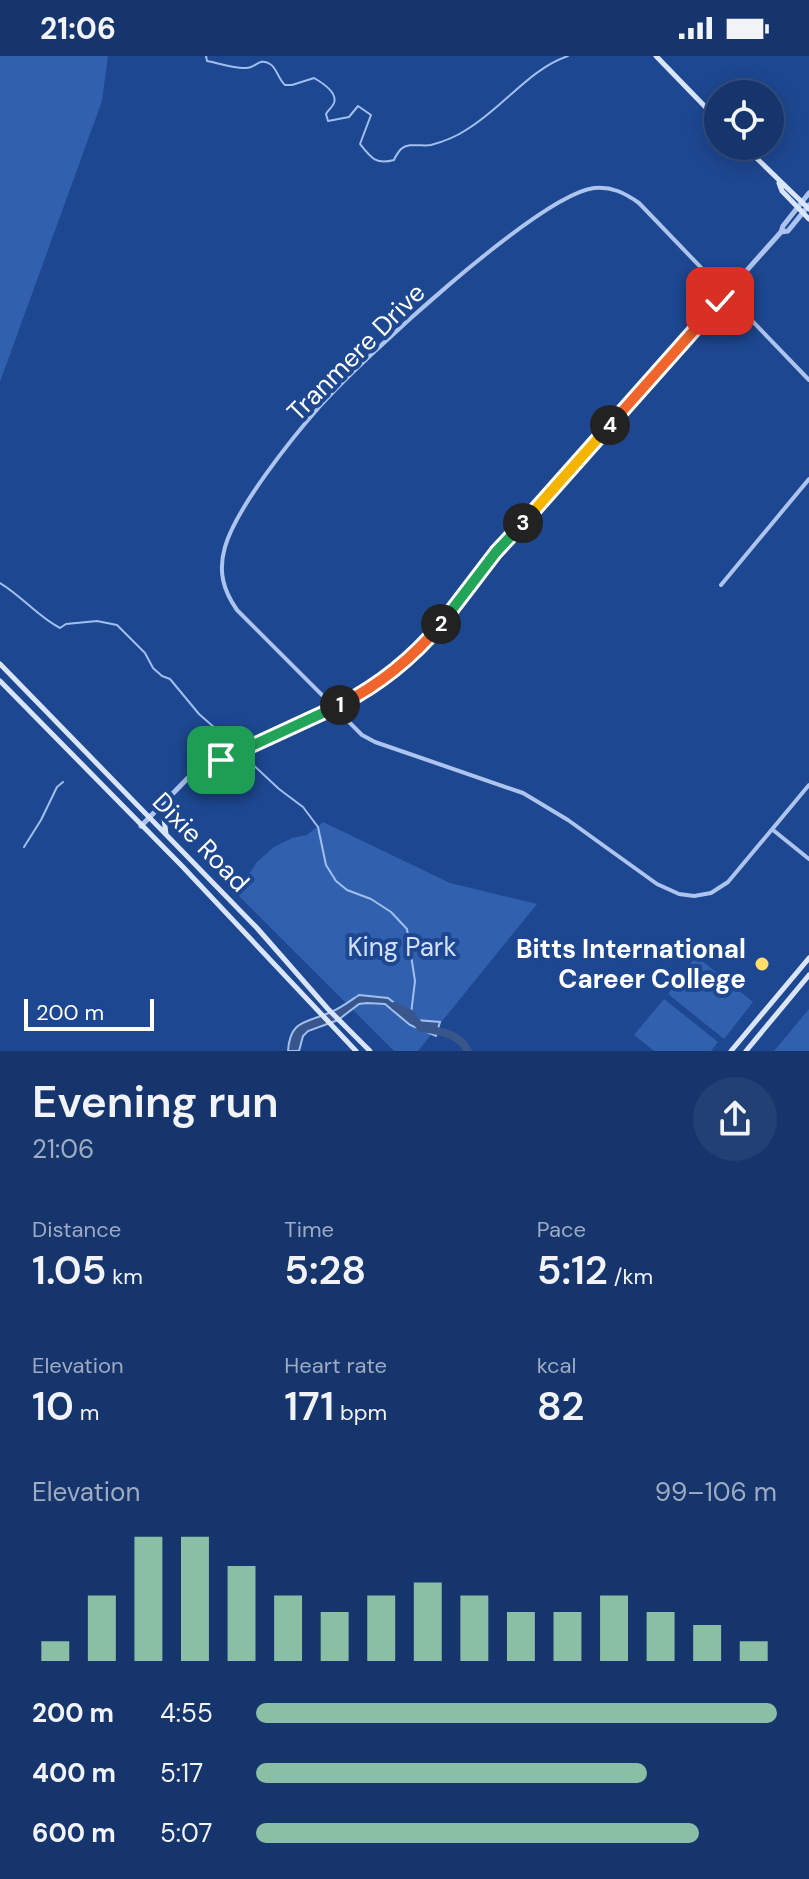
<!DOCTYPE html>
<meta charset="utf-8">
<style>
:root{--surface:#16356c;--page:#234074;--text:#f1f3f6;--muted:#9eabc2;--line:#35507f;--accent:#8abfa5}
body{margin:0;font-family:"DM Sans",sans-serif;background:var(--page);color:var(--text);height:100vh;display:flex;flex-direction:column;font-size:30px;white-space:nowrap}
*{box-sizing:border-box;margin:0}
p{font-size:26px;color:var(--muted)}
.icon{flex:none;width:44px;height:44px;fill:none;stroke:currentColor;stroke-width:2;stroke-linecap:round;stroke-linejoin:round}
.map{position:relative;height:995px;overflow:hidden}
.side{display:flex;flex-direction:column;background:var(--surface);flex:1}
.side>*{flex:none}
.fabs{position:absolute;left:704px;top:24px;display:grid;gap:16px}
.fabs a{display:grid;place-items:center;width:80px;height:80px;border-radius:50%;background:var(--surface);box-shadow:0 4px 20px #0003,0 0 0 2px var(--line);font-size:40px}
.scale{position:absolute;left:24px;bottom:20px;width:130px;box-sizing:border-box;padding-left:8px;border:4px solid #fff;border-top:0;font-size:22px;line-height:28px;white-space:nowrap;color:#fff;-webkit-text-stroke:6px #1d4790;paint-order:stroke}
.pin{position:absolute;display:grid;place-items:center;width:68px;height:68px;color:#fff;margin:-34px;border-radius:16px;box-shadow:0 4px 12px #0006}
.km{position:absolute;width:40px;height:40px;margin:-20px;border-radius:50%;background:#222;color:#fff;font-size:22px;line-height:40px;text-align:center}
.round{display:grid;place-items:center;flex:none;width:84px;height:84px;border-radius:42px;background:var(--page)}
.head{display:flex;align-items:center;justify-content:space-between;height:136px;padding:0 32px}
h1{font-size:44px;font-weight:600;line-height:60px}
.stats{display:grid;grid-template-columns:repeat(3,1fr);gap:12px;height:136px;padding:8px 32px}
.stats div{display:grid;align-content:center}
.stats b{font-size:40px;font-weight:600}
.stats small{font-size:22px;font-weight:400}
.stats p{font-size:22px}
.chart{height:224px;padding:16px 32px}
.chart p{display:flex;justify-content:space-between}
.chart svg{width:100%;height:144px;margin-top:8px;stroke:var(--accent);stroke-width:6}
ul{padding:0 32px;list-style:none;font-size:26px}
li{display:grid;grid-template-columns:128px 96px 1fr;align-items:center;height:60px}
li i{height:20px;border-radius:10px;background:var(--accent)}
.status{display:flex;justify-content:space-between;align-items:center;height:56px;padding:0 40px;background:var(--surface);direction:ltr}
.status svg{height:22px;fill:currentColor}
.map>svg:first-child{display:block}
</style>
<div class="status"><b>21:06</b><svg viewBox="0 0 49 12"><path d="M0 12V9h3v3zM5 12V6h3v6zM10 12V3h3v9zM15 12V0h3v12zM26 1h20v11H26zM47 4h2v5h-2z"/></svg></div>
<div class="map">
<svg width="809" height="995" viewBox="0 0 809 995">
<rect width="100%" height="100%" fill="#1d4790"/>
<path fill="#3060ae" d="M0,0H108L102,45L0,326Z
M323,766L450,827L537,848L418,995H394L236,837L257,806L274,791L292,782L307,779Z
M696,900L753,946L724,983L668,938Z
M664,943L718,986L711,995H654L634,979Z
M809,953V995H774Z"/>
<path fill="#38568c" stroke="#a0bfef" stroke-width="2" d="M359,939L388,942L416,964L440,966L436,980L410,969L385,948L367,947L359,948L338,964L308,975L303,980L299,995H288C290,963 307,967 331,956C341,952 350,945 359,939Z"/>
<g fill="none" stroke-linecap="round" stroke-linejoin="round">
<path stroke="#a0bfef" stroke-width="2" d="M206,0L207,5C219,7 234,13 246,12C256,12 259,1 270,8C277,12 278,23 285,29H292L314,22C321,26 338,36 334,47C332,52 328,54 326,58L328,65L349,61L358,50L371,59L360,88C371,102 376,109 394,104C395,101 399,95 401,93C409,86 422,91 431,89C442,86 457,80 466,74C502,53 529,13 568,0
M0,527C22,540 37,560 60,572L66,568L97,565L117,569L145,597L153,612L162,620L170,623L199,658L233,688
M248,704L279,733L303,751L318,771L326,809L336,825L347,834L371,843L391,856L407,873L415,925L411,958
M241,706L252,707
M24,791L41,764L57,731L63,726"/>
<path stroke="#38568c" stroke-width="8" d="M395,950L411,958L421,972C439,975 459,977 468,995"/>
<path stroke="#adc5ee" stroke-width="4" d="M809,324L639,147C625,137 611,130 594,132C539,139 361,304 320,350C292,382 236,452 225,491C218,515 223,534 237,554L362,679L375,686L523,737L568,764L657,828L679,838L694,840L711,837L728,826L809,729
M721,529L809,423
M773,774L809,803"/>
<path stroke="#adc5ee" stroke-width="5" d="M781,176L788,175L809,149
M141,770L188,722L367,636L422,591L496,496L781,176L783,170L809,137"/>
<path stroke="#d9e5fa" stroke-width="5" d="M656,0L718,64
M744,90L809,153
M779,127L782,135L809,163
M0,608L257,872L328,953L370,995
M0,625L182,810L356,995
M162,747L166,778
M731,995L809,902
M746,995L809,919"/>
</g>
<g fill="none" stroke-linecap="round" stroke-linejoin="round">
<g stroke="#fff" stroke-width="16">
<path id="split-1" d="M221,704L340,649"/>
</g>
<g stroke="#fff" stroke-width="16">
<path id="split-2" d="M340,649C379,629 412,603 441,568"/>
</g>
<g stroke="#fff" stroke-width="16">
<path id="split-3" d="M441,568L496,496L523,467"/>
</g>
<g stroke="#fff" stroke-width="16">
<path id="split-4" d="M523,467L610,369"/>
</g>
<g stroke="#fff" stroke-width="16">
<path id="split-5" d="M610,369L697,271"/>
</g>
<g stroke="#fff" stroke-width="16">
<path id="split-6" d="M697,271L720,245"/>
</g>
<use href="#split-1" stroke="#22a559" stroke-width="10"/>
<use href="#split-2" stroke="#f0652b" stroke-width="10"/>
<use href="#split-3" stroke="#22a559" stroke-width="10"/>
<use href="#split-4" stroke="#f5b400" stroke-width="10"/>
<use href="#split-5" stroke="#f0652b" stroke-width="10"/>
<use href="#split-6" stroke="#f5b400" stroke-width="10"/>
</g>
<circle fill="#fdde6b" stroke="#1d4790" stroke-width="3" cx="762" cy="908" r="8"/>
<g text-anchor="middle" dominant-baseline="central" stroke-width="8" stroke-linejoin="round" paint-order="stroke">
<g font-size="26" fill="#fff" stroke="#1d4790">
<text transform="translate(356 296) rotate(-45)">Tranmere Drive</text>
<text transform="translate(201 786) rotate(46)">Dixie Road</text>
</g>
<g font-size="26" fill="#d3e1fa" stroke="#1d4790">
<text x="402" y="891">King Park</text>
</g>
<g font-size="26" font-weight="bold" fill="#fff" stroke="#1d4790" text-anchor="end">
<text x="746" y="893">Bitts International<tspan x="746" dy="30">Career College</tspan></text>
</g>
</g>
</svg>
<div class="fabs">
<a><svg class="icon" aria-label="locate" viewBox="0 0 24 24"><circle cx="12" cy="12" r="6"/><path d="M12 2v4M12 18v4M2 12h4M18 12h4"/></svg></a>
</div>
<div class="scale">200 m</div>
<div class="pin" style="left:221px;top:704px;background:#1e9e55"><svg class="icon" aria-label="arrive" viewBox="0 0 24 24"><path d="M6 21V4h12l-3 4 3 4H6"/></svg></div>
<div class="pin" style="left:720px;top:245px;background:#d93025"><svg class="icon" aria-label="check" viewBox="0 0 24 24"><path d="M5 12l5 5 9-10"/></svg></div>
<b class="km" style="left:340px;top:649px">1</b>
<b class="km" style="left:441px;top:568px">2</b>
<b class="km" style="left:523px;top:467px">3</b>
<b class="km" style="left:610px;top:369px">4</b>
</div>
<section class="side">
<div class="head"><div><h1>Evening run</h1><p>21:06</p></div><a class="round"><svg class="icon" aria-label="share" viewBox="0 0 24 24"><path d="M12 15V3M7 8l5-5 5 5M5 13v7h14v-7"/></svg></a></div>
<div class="stats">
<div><p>Distance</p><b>1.05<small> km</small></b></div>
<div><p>Time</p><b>5:28</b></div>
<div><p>Pace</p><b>5:12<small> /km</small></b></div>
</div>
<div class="stats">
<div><p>Elevation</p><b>10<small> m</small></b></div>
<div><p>Heart rate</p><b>171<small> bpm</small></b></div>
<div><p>kcal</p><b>82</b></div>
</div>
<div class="chart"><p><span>Elevation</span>99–106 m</p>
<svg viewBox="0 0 160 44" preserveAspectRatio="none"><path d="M5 44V38M15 44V24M25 44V6M35 44V6M45 44V15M55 44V24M65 44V29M75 44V24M85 44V20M95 44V24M105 44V29M115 44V29M125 44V24M135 44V29M145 44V33M155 44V38"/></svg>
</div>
<ul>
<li><b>200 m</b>4:55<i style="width:100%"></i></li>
<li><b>400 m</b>5:17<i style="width:75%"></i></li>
<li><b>600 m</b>5:07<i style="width:85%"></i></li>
</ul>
</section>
